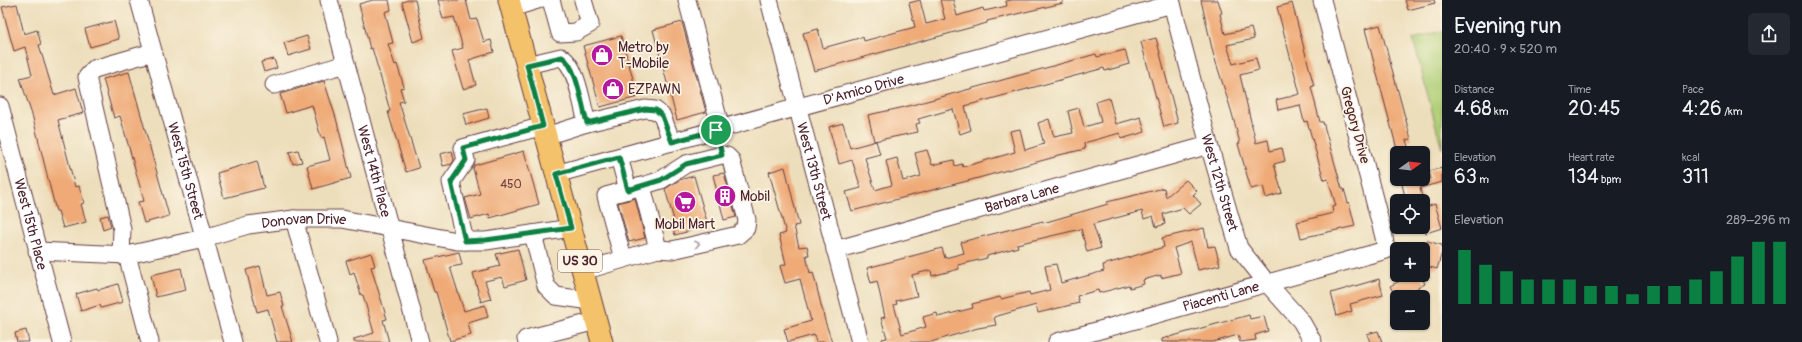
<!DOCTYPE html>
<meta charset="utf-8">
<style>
:root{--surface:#171b24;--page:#242831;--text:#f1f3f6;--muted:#9ea1a6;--accent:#0b8043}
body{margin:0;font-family:Pangolin,sans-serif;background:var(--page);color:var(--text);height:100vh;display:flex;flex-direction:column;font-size:15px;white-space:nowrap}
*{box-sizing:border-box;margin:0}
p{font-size:13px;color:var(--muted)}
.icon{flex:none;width:22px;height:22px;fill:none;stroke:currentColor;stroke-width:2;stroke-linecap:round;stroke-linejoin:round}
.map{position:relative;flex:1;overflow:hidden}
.details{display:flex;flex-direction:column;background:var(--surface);width:360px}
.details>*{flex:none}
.needle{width:26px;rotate:75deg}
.buttons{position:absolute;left:1390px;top:146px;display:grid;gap:8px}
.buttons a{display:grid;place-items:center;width:40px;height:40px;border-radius:6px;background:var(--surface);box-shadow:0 1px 3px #0004;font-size:20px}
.pin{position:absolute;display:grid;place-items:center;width:34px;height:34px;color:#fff;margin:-17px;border:2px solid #fff;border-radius:50%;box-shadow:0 1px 4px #0007}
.round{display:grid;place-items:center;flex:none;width:42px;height:42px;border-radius:6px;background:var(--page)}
.headline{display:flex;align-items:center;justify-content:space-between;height:68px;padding:0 12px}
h1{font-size:22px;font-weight:600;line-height:30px}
.figures{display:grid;grid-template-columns:repeat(3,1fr);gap:6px;height:68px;padding:4px 12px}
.figures div{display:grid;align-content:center}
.figures b{font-size:20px;font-weight:600}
.figures small{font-size:11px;font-weight:400}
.figures p{font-size:11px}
.chart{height:112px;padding:8px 12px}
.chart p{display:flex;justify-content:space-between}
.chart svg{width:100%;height:72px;margin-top:4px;stroke:var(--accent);stroke-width:6}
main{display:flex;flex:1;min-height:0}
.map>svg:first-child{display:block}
</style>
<main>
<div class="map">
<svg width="1442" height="342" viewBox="0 0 1442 342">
<rect width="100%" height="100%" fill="#fcf5e5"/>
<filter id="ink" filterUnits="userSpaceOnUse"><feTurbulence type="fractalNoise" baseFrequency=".025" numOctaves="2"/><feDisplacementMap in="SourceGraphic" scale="8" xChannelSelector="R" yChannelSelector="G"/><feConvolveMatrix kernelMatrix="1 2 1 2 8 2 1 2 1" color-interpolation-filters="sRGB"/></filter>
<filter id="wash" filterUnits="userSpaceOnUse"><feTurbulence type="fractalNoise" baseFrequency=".012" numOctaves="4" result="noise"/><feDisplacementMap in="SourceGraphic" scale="16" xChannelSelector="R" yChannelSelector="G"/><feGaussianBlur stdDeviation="0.9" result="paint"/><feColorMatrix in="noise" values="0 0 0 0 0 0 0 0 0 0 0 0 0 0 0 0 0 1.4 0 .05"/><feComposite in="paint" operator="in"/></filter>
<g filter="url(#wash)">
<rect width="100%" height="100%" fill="#eddebb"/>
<path fill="#aece75" stroke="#7c7650" d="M1442,31V149L1413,39Z"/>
<g id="blocks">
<path fill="#efaa77" d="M373,0H389L391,10L385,12L393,43L388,44L395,65L397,64L404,87L400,88L404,101L399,102L419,168L406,172L388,112L390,111L382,82L372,48L370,49L359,4Z
M408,0H415L424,38L413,42L402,2Z
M438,0H466L471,20L477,19L484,42L491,40L494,52L469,60L476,85L463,89L452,51L463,48L454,17L443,19Z
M920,0L926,24L945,19L940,0H953L957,16L983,8L984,11L1007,6L1006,1L1012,0H1063V3L987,21V23L814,71L803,33L818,29L823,48L863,37L864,41L915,27L909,3Z
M1201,0H1218L1222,13L1220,14L1225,34L1251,28L1254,39L1227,45L1233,64L1256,58L1259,70L1240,75L1256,143L1268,140L1270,151L1282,148L1285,161L1274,164L1282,193L1266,198L1263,186L1251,189L1238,144L1240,143L1231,110L1213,53Z
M1405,0H1434L1435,3L1408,10Z
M1292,3L1314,86L1311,87L1320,122H1323L1342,189H1344L1348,203L1349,202L1355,226L1301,238L1297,222L1333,213L1332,207L1336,206L1328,179L1324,180L1307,121L1304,122L1300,105L1278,110L1276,100L1300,94L1277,7Z
M17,4L24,34L37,30L41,44L39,45L54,95L76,88L83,113L58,120L75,187L79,186L84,203L81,204L86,222L63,228L58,211H56L33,118L20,78L32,75L25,47L14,51L2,7Z
M114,21L119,39L90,47L85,29Z
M682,22L706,112L677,120L653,30Z
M1380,25L1411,139L1406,140L1410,153H1398L1365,29Z
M307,36L311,49L288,56L284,43Z
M621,36L638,97L600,107L583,46Z
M1156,38L1178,123L1164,127L1141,42Z
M1125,50L1129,64L1105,71L1104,68L965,106L971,130L960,134L953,109L918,119L920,123L916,124L918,132L874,141L868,115L905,107L1096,54L1097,57Z
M274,59L277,68L264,72L261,62Z
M129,72L169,216L144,223L138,202L144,201L134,165L120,116L114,118L103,79Z
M324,81L336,118L351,178L313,189L307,166L330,160L324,137L321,138L312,105L286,113L280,94Z
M1109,98L1116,124L1141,117L1145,132L1121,139L1120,133L1084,143L1085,149L1055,156V157L971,180L852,211L846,192L861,188L852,160L839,164L829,127L843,123L850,148L876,141L880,154L865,158L875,190L892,185L886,161L897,158L903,181L921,176L915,153L927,150L932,165L954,160L955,166L962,164L963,167L1015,152L1010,131L1020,129L1025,150L1044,144L1038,123L1049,119L1054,137L1073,133L1068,111L1079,108L1084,127L1101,122L1096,102Z
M487,108L489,118L466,125L463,114Z
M298,150L302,162L293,164L289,152Z
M452,151L454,160L452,164L443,166L440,154Z
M524,151L539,204L490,218L489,214L471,219L465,198L480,194L473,168L475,165Z
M257,161L264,188L224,198L217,173Z
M785,167L799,225L794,226L799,247L807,246L809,255H806L810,273L813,272L825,321L832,342H816L814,335L788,342L784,329L811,321L800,279L785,283L780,266L786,264L779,235L786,233L769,172Z
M1442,168V182L1420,188L1423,201H1406L1401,180L1431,179L1429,171Z
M724,173L736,217L724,220L713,175Z
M694,176L707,222L688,227L690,231L675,235L671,221L674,220L665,189L679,180Z
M1186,180L1197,191L1193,195L1201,204L1189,214L1183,208L1163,214L1165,224L1156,227L1153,216L1144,219L1142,211L1093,224L1101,248L1087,252L1081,229L1017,244L1018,247L987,256V258L958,265L959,269L932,276L931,270L912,275L917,296L896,301L897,304L894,305L902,334L926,327L923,317L937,313L938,317L973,308L972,304L1000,297L1001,299L1029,292L1030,295L1050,290L1045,266L1056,264L1061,283L1104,271L1103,265L1164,247L1162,238L1204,228L1208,247L1215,246L1220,265L1198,270L1191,242L1174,248L1181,273L1161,278V275L1143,280L1144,284L1130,288L1129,285L1099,293L1098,290L1077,296L1079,303L1038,313L1036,305L994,317L996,325L978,328L931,342H882V339L887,338L881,318L885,317L877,281L871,283L867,268L942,248L945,258L964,253L961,242L1043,221V223L1108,204L1107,202L1164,188L1166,197Z
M635,198L645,238L629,242L618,203Z
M1435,204L1442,228L1426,233L1423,224V208Z
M108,215L111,227L103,230L100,217Z
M1427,241L1442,245V252L1437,269L1423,265V256Z
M518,249L526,280L505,286L502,277L485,281L491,299L481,302L473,273L500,266L496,254Z
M459,252L462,265L450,267L464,311L485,305L488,317L468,323L471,335L450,341L436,292H434L425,260Z
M371,253L375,266L371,267L387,319L383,320L389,342H354V339L374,333L363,295H361L354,272L350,274L346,261Z
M260,266L267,295L280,292L284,306H282L293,342H277L268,309L257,312L246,270Z
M181,268L186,290L156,297L151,275Z
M1412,275H1421L1425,284L1400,297H1397V299L1390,286Z
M1379,279L1383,295L1350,304L1352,311L1337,316L1331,293Z
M118,284L123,302L101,308L100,305L81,311L76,294L97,288L98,290Z
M1249,315L1250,319L1264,316L1268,331L1255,335L1256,340L1240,342L1238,335L1213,342H1162V339Z
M26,330L29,342H17L15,333Z
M1378,331L1382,342H1370L1367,334Z"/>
</g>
</g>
<g filter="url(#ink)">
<use href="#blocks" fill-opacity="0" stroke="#623c41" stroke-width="1"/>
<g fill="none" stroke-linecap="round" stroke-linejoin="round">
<g stroke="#623c41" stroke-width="19">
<g id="minor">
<path id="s1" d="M139,0L233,342"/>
<path id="s2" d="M329,0L420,342"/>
<path d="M551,0L560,33L576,32L590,24L583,0"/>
<path d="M687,0L721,129"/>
<path id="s3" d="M769,0L860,342"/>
<path id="s4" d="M1171,0L1209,145L1239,248L1267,283L1301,321L1313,342"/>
<path d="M512,8L538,0"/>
<path d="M527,65L561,57C577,65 582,106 587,123L546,136"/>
<path d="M274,85L346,64"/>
<path id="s5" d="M0,106L62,342"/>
<path d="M587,123L645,109L655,110L662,116L672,142"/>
<path d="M619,157L628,190"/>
<path id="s6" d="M556,174L1172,4"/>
<path d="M642,186L661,180L686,164L722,155L727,156L731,160L747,220L746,228L738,235L672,250L658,249"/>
<path d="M294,219L328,342"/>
<path d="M533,234L546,286L556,296L591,301"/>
<path d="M465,241L451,182L466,160L463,148L543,126"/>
<path id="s7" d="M835,250L1209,145"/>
<path id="s8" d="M37,251L127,255L204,238L248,225L294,219H342L457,241H486L571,228"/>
<path d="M121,255L122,229L87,77L94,69L153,52"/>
<path d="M127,255L150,342"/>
<path d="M583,271L658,249L642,186L606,196L623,259"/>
<path d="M527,342L526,339L596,321"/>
<path id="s9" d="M1057,342L1386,250L1384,237L1322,0"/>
</g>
</g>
<g stroke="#623c41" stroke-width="23">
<path id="major" d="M509,0L602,342"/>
</g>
<use href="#minor" stroke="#fff" stroke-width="17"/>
<use href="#major" stroke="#f4c26a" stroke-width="21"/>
</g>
<defs><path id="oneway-chevron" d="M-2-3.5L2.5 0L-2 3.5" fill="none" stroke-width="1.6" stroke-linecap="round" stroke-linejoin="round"/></defs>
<use stroke="#ae9aa0" href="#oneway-chevron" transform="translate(697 244) rotate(-13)"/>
</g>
<g fill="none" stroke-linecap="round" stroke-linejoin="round" filter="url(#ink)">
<g stroke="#fff" stroke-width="8">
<path id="route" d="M562,57C577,66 582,106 587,123L645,109L656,110L662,116L672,142L716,130L722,155L686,164L661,180L628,190L619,157L556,174L571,228L486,240L465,241L451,182L466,160L463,148L543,126L527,65Z"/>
</g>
<use href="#route" stroke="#0b8043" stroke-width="5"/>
</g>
<defs>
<g id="shop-disc" transform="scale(1.15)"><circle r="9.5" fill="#b5179e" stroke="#fcf5e5"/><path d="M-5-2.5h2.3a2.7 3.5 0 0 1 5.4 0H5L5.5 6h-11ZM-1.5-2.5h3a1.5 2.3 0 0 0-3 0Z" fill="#fff"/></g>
<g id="building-disc" transform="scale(1.15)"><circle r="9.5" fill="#b5179e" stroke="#fcf5e5"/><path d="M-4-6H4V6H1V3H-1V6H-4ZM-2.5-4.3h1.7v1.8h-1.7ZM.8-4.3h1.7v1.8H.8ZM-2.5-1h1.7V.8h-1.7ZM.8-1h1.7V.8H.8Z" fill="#fff"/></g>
<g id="supermarket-disc" transform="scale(1.15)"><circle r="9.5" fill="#b5179e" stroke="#fcf5e5"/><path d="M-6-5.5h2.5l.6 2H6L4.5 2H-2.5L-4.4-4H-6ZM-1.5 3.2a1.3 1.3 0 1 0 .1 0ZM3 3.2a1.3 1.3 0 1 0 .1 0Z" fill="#fff"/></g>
</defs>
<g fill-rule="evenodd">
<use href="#shop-disc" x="602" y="55"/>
<use href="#shop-disc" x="613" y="89"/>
<use href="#building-disc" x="725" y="196"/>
<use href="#supermarket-disc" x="685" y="202"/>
</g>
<g text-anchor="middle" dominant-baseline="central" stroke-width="3.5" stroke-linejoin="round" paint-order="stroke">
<g font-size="12" fill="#73423e">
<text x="511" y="184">450</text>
</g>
<rect fill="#fcf5e5" stroke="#7f5f63" stroke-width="1" x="558" y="250" width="44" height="22" rx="3"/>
<g font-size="13" font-weight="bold" fill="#4a1f2b">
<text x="580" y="261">US 30</text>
</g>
<g font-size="14" fill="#4a1f2b" stroke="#fcf5e5" text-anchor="start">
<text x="618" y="47">Metro by<tspan x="618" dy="16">T-Mobile</tspan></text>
<text x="628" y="89">EZPAWN</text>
<text x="740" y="196">Mobil</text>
<text x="685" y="224" text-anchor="middle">Mobil Mart</text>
</g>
<g font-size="14" fill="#4a1f2b" stroke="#fcf5e5">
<text stroke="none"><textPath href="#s6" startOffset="319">D'Amico Drive</textPath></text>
<text transform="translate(1355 125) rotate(75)">Gregory Drive</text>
<text stroke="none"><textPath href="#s1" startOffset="177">West 15th Street</textPath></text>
<text stroke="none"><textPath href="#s2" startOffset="177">West 14th Place</textPath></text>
<text stroke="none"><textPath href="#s3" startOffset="177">West 13th Street</textPath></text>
<text stroke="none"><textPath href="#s4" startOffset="189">West 12th Street</textPath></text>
<text stroke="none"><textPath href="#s7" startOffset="194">Barbara Lane</textPath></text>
<text stroke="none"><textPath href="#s8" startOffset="271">Donovan Drive</textPath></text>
<text stroke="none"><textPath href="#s5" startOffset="122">West 15th Place</textPath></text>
<text stroke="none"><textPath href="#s9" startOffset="170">Piacenti Lane</textPath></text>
</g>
</g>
</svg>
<div class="buttons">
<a><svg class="needle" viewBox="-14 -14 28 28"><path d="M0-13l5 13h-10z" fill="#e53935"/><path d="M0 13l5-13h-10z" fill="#9ea1a6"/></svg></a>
<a><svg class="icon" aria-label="locate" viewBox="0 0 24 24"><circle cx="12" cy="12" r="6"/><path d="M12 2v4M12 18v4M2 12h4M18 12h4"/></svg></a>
<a>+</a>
<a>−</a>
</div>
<div class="pin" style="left:716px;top:130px;background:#1e9e55"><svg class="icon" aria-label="arrive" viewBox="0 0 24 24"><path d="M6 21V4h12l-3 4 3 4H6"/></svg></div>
</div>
<section class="details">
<div class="headline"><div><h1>Evening run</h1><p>20:40 · 9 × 520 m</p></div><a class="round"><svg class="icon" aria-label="share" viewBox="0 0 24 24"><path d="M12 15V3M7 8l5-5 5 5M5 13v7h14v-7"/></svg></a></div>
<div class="figures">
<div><p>Distance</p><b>4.68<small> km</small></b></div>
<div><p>Time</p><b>20:45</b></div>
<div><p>Pace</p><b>4:26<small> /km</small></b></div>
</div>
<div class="figures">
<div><p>Elevation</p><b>63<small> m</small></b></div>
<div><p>Heart rate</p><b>134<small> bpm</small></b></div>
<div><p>kcal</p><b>311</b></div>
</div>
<div class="chart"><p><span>Elevation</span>289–296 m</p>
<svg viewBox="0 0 160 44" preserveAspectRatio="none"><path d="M5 44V11M15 44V20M25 44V24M35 44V29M45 44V29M55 44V29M65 44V33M75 44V33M85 44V38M95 44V33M105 44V33M115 44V29M125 44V24M135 44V15M145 44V6M155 44V6"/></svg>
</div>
</section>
</main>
